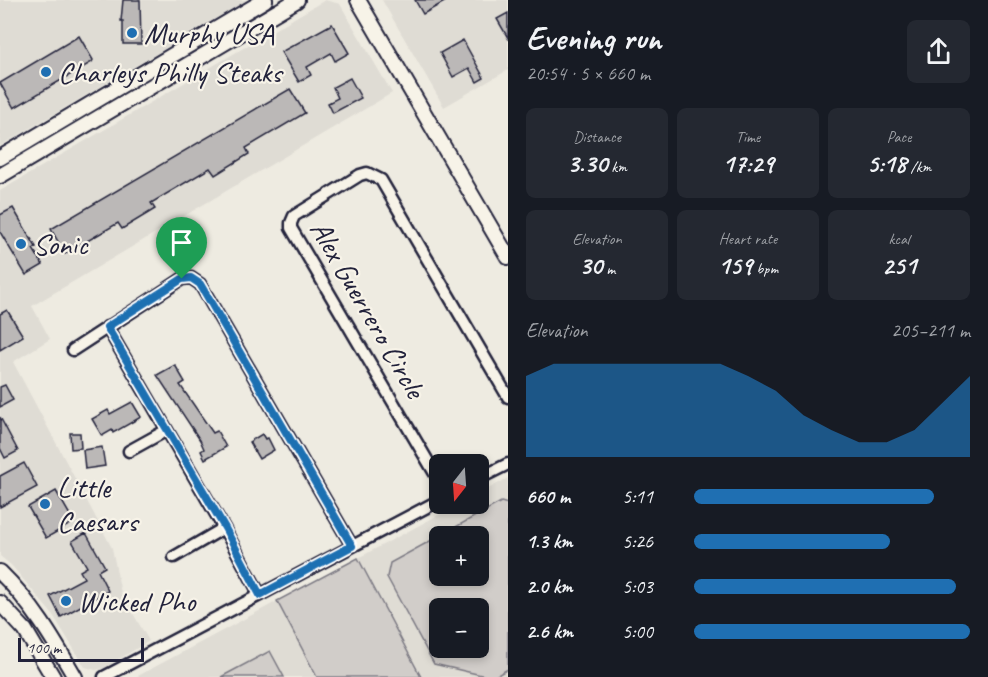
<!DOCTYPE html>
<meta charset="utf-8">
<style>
:root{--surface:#171b24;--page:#242831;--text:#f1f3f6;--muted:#9ea1a6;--accent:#1f6fb2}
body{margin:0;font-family:Caveat,sans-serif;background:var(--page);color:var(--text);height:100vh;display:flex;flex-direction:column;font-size:22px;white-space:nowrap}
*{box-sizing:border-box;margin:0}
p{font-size:20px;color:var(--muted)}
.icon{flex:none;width:33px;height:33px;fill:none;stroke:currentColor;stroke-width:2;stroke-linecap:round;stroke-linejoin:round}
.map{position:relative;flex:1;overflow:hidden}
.side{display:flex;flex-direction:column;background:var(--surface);width:480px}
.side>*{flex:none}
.needle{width:39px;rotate:197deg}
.tools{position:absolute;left:429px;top:454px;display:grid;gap:12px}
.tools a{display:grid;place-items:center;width:60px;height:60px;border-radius:9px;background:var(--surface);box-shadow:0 3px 9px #0003;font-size:30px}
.scale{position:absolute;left:18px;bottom:15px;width:126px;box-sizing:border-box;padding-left:6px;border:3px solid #22223b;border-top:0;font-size:16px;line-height:21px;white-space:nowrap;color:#22223b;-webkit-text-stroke:4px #f7f3e8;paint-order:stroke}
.pin{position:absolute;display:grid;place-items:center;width:51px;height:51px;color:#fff;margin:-62px -26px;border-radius:50% 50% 50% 0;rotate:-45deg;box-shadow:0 0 6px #0007}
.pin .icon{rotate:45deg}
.round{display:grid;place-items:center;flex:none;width:63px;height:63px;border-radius:9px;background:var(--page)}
.overview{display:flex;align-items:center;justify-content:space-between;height:102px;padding:0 18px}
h1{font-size:33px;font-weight:700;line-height:45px}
.stats{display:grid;grid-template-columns:repeat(3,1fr);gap:9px;height:102px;padding:6px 18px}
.stats div{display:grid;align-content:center;border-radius:9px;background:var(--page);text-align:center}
.stats b{font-size:26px;font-weight:700}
.stats small{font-size:16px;font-weight:400}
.stats p{font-size:16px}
.chart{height:168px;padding:12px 18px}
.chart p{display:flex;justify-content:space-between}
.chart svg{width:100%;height:108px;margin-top:6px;fill:var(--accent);opacity:.7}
ul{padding:0 18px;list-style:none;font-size:20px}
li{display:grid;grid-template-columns:96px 72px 1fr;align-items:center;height:45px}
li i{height:15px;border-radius:8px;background:var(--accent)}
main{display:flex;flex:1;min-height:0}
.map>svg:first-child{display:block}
</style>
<main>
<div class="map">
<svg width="508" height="677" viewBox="0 0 508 677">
<rect width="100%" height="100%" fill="#eeebe1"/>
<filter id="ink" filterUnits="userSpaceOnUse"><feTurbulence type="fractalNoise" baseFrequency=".0167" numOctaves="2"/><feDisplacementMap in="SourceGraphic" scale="12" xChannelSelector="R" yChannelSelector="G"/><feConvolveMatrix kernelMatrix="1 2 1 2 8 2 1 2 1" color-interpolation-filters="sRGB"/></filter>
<g filter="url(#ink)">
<path fill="#dfdcd4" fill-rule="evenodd" d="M0,0H247L0,146Z
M325,0L340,4L392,93L32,306L50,339L13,362L112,548L121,593L149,641L104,668L96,670L85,667L53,615L12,566L0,556V191Z
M382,0H508V70L444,107Z
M508,478V677H136L459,504H478L479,494ZM440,537H478V576H440ZM440,609H478V648H440Z"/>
<path fill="#d1cdc9" stroke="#7a7882" stroke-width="1.5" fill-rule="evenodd" d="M501,502L508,504V669L494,677H490L434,664L387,577L390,563ZM440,537H478V576H440ZM440,609H478V648H440Z
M358,558L421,677H317L277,601Z
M270,651L284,677H221Z"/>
<path fill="#bbb8b7" stroke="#22223b" stroke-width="1.5" d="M123,0H140L141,44H123V21H121Z
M415,0H448L423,14Z
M508,13V38L497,19Z
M332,24L349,53L335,61L331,53L307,67L311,75L299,82L281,52Z
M79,36L93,60L92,62L14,108L0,83Z
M463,40L484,78L477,82L469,68L453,77L440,53Z
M350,78L361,98L333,113L328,103L338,98L333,87Z
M290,89L305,113L246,148L249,154L215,175L210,168L151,203L155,209L122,229L118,223L65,254L51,229Z
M13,208L36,247L33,249L43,265L26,275L0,232V215Z
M7,310L23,336L0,350V314Z
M175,365L185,382L180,385L213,433L217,431L226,447L205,459L201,451L204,449L200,440L157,375Z
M5,385L13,400L0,407V387Z
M132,402L141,417L113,433L112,430L102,436L92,419L108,410L110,414Z
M0,417L18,451L5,458L0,448Z
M70,433H80L81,448L71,449Z
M262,434L265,439L268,438L274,450L259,459L249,442Z
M102,447L105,466L85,469L83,450Z
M24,463L37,487L0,507V476Z
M56,491L74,522L46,538L28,507Z
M86,533L105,567L98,571L108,591L61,617L50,596L84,578L80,571L87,567L72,541Z"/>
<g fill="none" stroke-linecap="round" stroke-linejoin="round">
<g stroke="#22223b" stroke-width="15">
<path id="minor" d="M107,327L224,528L260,595
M73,350L182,279L191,278L200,284L352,546
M129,451L167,430
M478,479L508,464
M440,482L291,228V223L294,216L360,175L367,173L381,180L508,397
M174,557L224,528
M104,677L440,500"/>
</g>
<g stroke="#22223b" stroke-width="18">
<path id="major" d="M358,0L508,257
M0,158L265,0
M0,176L297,0
M0,572C32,603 53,639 75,677
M0,603L25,630L53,677"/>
</g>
<use href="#minor" stroke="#f7f3e8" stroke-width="10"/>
<use href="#major" stroke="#f7f3e8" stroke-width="14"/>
</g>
</g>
<g fill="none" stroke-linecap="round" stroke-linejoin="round" filter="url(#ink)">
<g stroke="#fff" stroke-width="12">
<path id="route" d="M191,278L200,284L352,546L260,595L225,528L107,327L182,279Z"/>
</g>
<use href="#route" stroke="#1f6fb2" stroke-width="8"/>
</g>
<g fill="#1f6fb2" stroke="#f7f3e8" stroke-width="2">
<circle cx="132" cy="33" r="6"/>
<circle cx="46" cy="72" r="6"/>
<circle cx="21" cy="244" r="6"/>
<circle cx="45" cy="504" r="6"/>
<circle cx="66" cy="601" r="6"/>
</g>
<g text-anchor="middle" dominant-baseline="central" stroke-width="4.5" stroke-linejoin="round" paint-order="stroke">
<g font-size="30" fill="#22223b" stroke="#f7f3e8" text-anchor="start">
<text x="144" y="33">Murphy USA</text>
<text x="58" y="72">Charleys Philly Steaks</text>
<text x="33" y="244">Sonic</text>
<text x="57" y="487">Little<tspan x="57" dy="34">Caesars</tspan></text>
<text x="78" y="601">Wicked Pho</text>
</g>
<g font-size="30" fill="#22223b" stroke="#f7f3e8">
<text transform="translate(368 309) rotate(60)">Alex Guerrero Circle</text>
</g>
</g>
</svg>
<div class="tools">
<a><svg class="needle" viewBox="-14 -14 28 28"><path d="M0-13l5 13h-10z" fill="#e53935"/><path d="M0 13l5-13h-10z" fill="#9ea1a6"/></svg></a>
<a>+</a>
<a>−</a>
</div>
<div class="scale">100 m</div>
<div class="pin" style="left:182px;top:279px;background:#1e9e55"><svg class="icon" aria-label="arrive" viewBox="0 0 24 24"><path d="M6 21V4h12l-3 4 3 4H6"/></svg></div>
</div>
<section class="side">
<div class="overview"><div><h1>Evening run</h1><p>20:54 · 5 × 660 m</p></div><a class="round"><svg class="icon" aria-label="share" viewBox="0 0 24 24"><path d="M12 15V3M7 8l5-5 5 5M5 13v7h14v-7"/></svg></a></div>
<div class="stats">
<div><p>Distance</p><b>3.30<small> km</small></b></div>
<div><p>Time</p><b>17:29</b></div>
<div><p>Pace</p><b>5:18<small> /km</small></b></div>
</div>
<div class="stats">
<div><p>Elevation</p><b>30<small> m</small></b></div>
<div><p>Heart rate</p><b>159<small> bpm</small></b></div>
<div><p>kcal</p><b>251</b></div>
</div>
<div class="chart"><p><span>Elevation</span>205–211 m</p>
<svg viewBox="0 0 160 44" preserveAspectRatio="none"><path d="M0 44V11L10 6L20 6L30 6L40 6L50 6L60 6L70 6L80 11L90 17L100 27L110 33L120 38L130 38L140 33L150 22L160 11V44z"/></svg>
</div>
<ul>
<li><b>660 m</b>5:11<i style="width:87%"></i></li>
<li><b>1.3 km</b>5:26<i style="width:71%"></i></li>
<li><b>2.0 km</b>5:03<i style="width:95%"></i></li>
<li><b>2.6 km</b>5:00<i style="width:100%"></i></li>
</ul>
</section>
</main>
